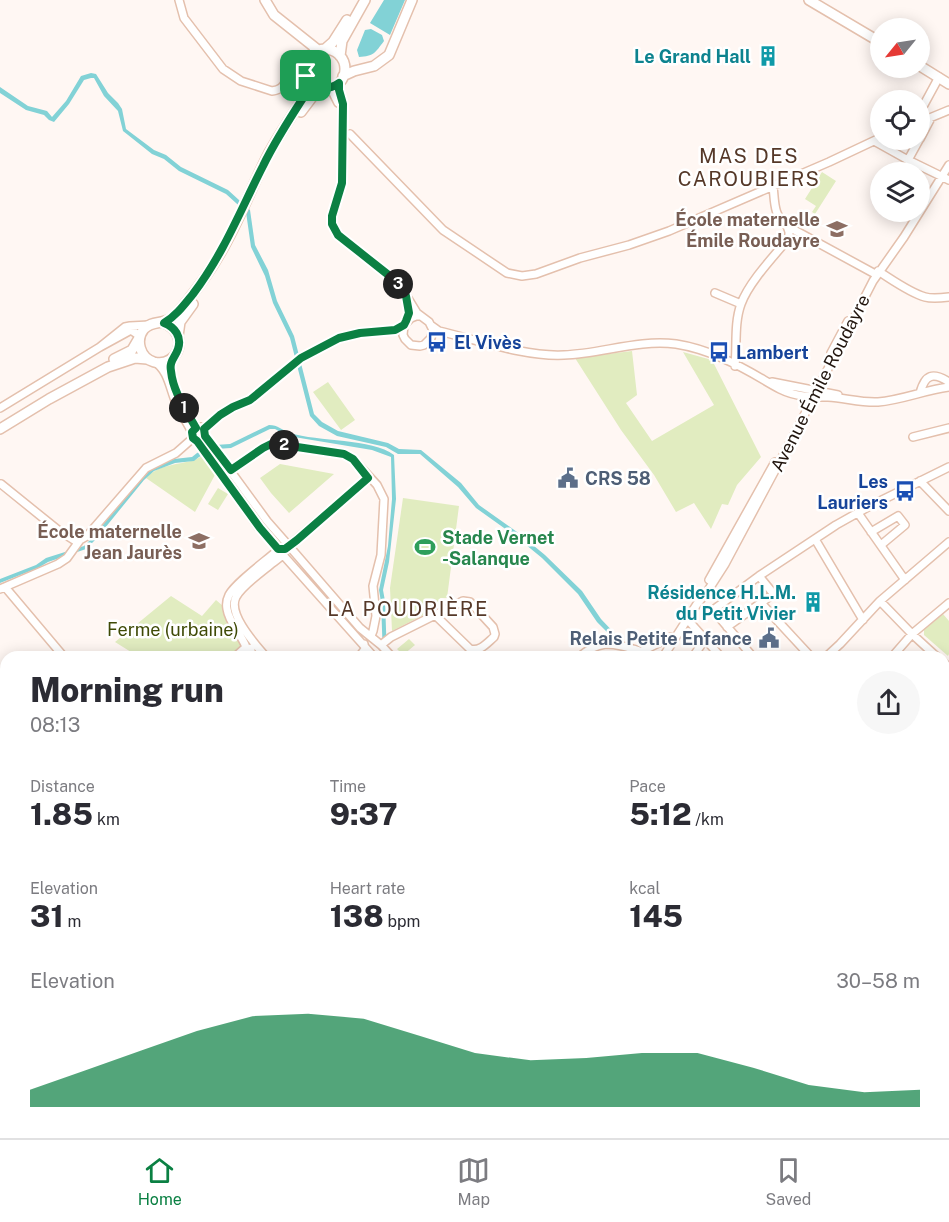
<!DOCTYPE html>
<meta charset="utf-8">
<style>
:root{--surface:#fff;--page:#f7f7f7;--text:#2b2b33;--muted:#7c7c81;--line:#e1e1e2;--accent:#0b8043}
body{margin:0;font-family:"Public Sans",sans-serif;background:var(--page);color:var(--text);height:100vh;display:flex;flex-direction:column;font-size:22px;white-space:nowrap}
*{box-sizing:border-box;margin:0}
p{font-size:20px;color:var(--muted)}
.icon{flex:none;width:33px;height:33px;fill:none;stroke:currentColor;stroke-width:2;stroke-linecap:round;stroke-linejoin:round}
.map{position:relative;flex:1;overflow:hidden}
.drawer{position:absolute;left:0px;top:651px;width:950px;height:488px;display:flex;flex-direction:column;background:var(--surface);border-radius:18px 18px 0 0;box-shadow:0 3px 15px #0003}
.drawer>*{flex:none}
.needle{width:39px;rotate:240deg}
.controls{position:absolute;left:870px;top:18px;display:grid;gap:12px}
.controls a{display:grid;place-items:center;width:60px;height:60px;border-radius:50%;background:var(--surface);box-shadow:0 3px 15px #0003;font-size:30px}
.pin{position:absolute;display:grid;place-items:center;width:51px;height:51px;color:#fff;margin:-26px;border-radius:12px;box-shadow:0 3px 9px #0006}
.km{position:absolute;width:30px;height:30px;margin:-15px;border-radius:50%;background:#222;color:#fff;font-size:16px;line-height:30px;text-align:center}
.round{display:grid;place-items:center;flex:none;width:63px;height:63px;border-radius:32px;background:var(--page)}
.headline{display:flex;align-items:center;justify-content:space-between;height:102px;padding:0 30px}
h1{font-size:33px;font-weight:800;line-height:45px}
.metrics{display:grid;grid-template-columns:repeat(3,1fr);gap:9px;height:102px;padding:6px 30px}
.metrics div{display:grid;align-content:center}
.metrics b{font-size:30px;font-weight:800}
.metrics small{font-size:16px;font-weight:400}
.metrics p{font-size:16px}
.chart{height:168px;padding:12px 30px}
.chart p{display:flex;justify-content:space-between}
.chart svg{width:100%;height:108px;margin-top:6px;fill:var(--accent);opacity:.7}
.tabs{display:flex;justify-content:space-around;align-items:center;height:84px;border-top:2px solid var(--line);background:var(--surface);font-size:16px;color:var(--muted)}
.tabs a{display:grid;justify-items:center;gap:3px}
.tabs .selected{color:var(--accent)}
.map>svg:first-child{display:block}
</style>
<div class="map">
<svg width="949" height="1138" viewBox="0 0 949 1138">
<rect width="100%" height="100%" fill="#fff7f3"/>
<path fill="#e1ecc0" d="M822,172L836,181L815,214L812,212L816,206L805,199Z
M632,351L637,395L626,403L652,441L714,405L683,352L712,360L761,457L737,485L728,505L722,504L711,529L694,503L676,512L654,475L621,430L575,358Z
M328,382L355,420L341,430L313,392Z
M204,455L216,473L195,512L146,478C158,465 175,465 191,461C196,460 199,457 204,455Z
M280,464L334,474L289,513L271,493L260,478Z
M218,488L228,494L218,510L208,504Z
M403,498L459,506L447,598H440L443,605L392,631L390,588Z
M171,596L202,616L216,600L223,606L233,630L242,644L240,649L232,657H139L115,642Z
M943,614L949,621V654L948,656L924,635V630Z
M409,639L415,645L403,655L397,649Z
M949,946V1014L944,1007V988L948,984L944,980V953Z"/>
<path fill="#82d2d6" d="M384,0H405L390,35L370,23Z
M371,29L382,35L384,41C375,53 374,56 359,57L357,50L365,30Z
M91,73L96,74L108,93L118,103L122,109L126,129L154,150L166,155L181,167L228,190L250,210L255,245L268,270L277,301L294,336L314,414L322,422L338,431L388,443L399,449L421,450L461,483L479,505L517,532L545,555L582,591L601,619L619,638L612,637L597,622L578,594L542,558L514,535L476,508L458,487L420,454H398L386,447L337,436L319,426L310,416L290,338L273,303L265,276L251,247L246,212L226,194L179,171L164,159L152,154L123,131L118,111L104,96L94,78H91L84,80L69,104L54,122L49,120L44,115L26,110L0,93V87L28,106L47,111L52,117L66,101L81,76Z
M269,425C278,425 282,430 290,433C318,442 372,438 394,455L396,499L389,562L383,590L385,601L387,657H383L381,602L379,590L388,546L392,499L391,457L372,450L288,436L275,429H270L231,448L216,449L199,457L194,461L175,463L154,471L144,480L96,539L86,549L48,562L38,568L0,583V579L36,565L46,558L84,546L93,537L141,477L152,468L174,459L192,457L197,453L215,445L230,444Z"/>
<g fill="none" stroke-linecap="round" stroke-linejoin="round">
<path stroke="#82d2d6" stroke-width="1.5" d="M281,1132V1138"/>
<g stroke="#e4c0ad" stroke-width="10">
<path id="minor" d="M179,0L184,18L223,69L241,81L272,91C286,89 283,82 291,75C295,72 301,69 305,66
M338,83L339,90L343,104L342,183L332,216V224L338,235L391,277L404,291L406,295
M327,89L333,93L338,103
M920,112L939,77
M920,122L949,110
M350,134L443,230L507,273L522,276L536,274L580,258L629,245L669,231L829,162L880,138
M920,139L931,118
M874,141L908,160L949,180
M908,160L919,140
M773,186C775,202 773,215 787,226L877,275
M878,271C891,279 910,293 925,297C932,299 941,298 949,297
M715,293L741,304
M407,321L409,313L406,295L417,313L421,316
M432,326L439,331C477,340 526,357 564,355C601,354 638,339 676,344C708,349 737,364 764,380C769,383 774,386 780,389C796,397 811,397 828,397C845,398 862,403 878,402C902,400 925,390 949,387
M140,336L131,330L100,347L125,327L130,326L149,325
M831,353L848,321
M173,357C164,378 186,411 196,428
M155,362C169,371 170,391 177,405C182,415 187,423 192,432
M735,366C737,346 734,323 741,304C749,282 774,256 789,238V232L787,226
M772,382L838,395
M920,393C925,374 933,372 949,382
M0,408L100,347
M204,429L220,415L233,407L250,400L301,358L339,338L360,333L395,330L404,325L411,318L416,316H421L429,322L433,330L431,338L424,345L420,346L411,345L405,339L403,335L404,325
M204,429L201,427L196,428L192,432L193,438L197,441L259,528L374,657
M205,436L267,521L289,546L360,628L381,645L392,657
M913,437L949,428
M231,470L263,448L271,444H277L344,454L353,459L377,485L384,499L381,555L373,586L376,616L373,631L371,636
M920,481L949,511
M1,484L58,530L74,540H80L87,536L146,468L176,453L193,438
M858,513L905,580
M871,532L898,516L905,525L881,545
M815,539L863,620
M709,580L775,462
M5,587L64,657
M0,589L58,564L67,558L80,540
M880,601L912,634L937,657
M761,603L811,657
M713,610L759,576L836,525L870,506L949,467
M713,610L753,657
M687,619L721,657
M727,627L772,595V592L759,576
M381,645L391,637L463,601L470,602L493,627L495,634L494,637C487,643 480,652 470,649L435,615
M642,651L671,637
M235,657L246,647C241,634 229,623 227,609C226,604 227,599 229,595C235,583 267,560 278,550L283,549
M246,657L251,651V648
M266,657C256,645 227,614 236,597C241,587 260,573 270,565C276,560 283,557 285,549L368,478
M359,657L365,649L364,644
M579,657C598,641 611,642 633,649C640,651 644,652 650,657
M663,657L697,604L707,592L725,564L795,433L873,281L904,237L949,165
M693,657L705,639
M826,657L840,644L880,601L949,542
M892,657L912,634L949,603
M944,663L949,668
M944,739L949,733
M944,865L949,869
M0,947L6,945
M0,962L6,964
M0,1049L6,1052
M944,1050L949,1059
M0,1126L8,1138
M944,1127L949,1136
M58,1132L62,1138
M71,1132L77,1136
M128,1132V1138
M168,1132L172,1138
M240,1132L242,1138
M523,1132L525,1138
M788,1132L811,1135L813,1132
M875,1132L900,1135
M81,1135L117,1132
M42,1138L50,1132
M221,1138L229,1132
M422,1138L427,1132
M453,1138L457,1132
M587,1138L599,1136L613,1138
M866,1138L869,1132"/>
</g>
<g stroke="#e4c0ad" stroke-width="12">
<path id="major" d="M265,0L274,15L318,50
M809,0L880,42
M325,49L333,42L347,20
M305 69a20 20 0 1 1 40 0a20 20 0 1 1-40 0Z
M340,56L342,41L365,0
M920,66L949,84
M343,76L354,71L374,66L389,55L412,0
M301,112L313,96L325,89
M164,323C191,334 178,368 154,362C140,358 135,340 144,329C152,320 164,325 173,317C179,312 183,306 188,300C204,280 218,259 230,235C244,208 255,180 269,153C280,133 293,114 305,95L307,87L306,76
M178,336L180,322L193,304
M114,359L132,350L139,338
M0,429L49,399L108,367L135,358L147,359
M944,892L949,887
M699,1132L708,1138
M676,1138L686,1132"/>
</g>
<use href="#minor" stroke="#fff" stroke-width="7"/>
<use href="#major" stroke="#fff" stroke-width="9"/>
</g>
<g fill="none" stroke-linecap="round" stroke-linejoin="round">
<g stroke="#fff" stroke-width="12">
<path id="route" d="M306,76C314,89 326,92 339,83V90L343,104L342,183L332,216V224L338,235L391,277L404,291L406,296L409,313L406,321L404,325L395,330L360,333L339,338L301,358L250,400L233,407L220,415L204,429L205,436L231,470L263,448L271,444H277L344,454L353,459L368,478L297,540L285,549H278L260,528L197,441L193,438L192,432L196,428C186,410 173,392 171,371C169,361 175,358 178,349C182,337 175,327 164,323C176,316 184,305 193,294C224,253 240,211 263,166C275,141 290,118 305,95L307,87Z"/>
</g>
<use href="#route" stroke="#0b8043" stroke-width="8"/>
</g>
<defs>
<g id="building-bare" transform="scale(1.62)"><path d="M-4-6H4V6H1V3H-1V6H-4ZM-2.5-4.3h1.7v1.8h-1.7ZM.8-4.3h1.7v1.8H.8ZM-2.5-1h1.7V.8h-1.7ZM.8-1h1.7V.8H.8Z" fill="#0f9aa8" stroke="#fff" stroke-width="2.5" paint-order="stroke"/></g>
<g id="school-bare" transform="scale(1.62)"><path d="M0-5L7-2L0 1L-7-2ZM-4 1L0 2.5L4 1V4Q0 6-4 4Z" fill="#8d6e63" stroke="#fff" stroke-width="2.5" paint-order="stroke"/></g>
<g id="bus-bare" transform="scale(1.62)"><path d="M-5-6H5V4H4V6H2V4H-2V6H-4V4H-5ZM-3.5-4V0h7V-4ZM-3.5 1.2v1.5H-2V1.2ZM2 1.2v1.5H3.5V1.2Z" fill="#1a4fb4" stroke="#fff" stroke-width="2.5" paint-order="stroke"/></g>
<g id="civic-bare" transform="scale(1.62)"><path d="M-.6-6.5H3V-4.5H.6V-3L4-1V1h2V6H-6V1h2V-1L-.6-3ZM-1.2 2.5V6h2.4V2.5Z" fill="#5c6f8a" stroke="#fff" stroke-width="2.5" paint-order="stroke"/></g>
<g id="stadium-bare" transform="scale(1.62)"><path d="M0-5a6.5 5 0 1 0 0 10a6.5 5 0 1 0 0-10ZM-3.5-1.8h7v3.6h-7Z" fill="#2e9e5b" stroke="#fff" stroke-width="2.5" paint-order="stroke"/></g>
</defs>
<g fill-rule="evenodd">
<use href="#building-bare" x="768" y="56"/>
<use href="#school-bare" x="837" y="229"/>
<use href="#bus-bare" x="437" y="342"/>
<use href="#bus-bare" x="719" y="352"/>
<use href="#civic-bare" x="568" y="478"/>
<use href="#bus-bare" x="905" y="491"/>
<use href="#school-bare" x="199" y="541"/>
<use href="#stadium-bare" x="425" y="547"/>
<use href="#building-bare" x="813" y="602"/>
<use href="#civic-bare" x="769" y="638"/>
</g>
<g text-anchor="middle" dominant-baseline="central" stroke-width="5" stroke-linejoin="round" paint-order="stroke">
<g font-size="18" font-weight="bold" fill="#0d838f" stroke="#fff" text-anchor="end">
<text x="751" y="56">Le Grand Hall</text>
<text x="796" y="592">Résidence H.L.M.<tspan x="796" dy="21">du Petit Vivier</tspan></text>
</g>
<g font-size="18" font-weight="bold" fill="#785e54" stroke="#fff" text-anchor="end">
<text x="820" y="219">École maternelle<tspan x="820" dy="21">Émile Roudayre</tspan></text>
<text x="182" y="531">École maternelle<tspan x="182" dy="21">Jean Jaurès</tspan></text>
</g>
<g font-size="18" font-weight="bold" fill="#164399" stroke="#fff" text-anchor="start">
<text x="454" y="342">El Vivès</text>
<text x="736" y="352">Lambert</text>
<text x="888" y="481" text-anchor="end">Les<tspan x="888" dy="21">Lauriers</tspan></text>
</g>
<g font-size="18" fill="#21150e" stroke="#fff">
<text transform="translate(820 383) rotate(-63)">Avenue Émile Roudayre</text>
</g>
<g font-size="18" font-weight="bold" fill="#4e5e75" stroke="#fff" text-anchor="start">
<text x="585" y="478">CRS 58</text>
<text x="752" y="638" text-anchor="end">Relais Petite Enfance</text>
</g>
<g font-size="18" font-weight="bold" fill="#27864d" stroke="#fff" text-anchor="start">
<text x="442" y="537">Stade Vernet<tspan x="442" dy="21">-Salanque</tspan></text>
</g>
<g font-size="18" fill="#3f4a06" stroke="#fff">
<text x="173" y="629">Ferme (urbaine)</text>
</g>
<g font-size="20" letter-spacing="1.5" fill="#553828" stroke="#fff">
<text x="749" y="156">MAS DES<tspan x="749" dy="23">CAROUBIERS</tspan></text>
<text x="408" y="609">LA POUDRIÈRE</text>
</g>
</g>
</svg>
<div class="controls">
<a><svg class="needle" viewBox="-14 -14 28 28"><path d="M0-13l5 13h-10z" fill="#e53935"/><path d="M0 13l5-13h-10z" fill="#7c7c81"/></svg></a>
<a><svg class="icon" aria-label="locate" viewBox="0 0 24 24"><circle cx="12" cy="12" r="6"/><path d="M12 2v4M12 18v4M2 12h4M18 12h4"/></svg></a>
<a><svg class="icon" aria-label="layers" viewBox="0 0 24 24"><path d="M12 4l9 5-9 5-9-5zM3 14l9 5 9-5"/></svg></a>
</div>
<div class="pin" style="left:306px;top:76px;background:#1e9e55"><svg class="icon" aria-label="arrive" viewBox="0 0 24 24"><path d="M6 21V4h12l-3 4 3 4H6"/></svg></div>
<b class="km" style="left:184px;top:408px">1</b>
<b class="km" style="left:284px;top:445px">2</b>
<b class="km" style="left:398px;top:284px">3</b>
<section class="drawer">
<div class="headline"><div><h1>Morning run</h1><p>08:13</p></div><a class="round"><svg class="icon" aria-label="share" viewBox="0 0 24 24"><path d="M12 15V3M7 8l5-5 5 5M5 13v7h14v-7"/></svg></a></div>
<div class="metrics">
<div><p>Distance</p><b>1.85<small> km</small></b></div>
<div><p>Time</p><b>9:37</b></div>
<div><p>Pace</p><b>5:12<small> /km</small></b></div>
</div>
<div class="metrics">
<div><p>Elevation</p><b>31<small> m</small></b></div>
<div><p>Heart rate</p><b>138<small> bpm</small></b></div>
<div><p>kcal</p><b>145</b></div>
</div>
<div class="chart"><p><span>Elevation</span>30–58 m</p>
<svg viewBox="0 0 160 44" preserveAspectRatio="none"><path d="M0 44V37L10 29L20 21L30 13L40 7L50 6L60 8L70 15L80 22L90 25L100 24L110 22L120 22L130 28L140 35L150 38L160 37V44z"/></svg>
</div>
</section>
</div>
<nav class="tabs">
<a class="selected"><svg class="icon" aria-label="home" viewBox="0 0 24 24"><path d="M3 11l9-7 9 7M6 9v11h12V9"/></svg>Home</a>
<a><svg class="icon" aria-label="map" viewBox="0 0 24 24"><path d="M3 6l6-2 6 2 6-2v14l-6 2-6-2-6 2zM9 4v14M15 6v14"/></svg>Map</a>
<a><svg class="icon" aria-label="saved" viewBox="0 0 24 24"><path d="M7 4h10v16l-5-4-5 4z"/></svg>Saved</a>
</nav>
